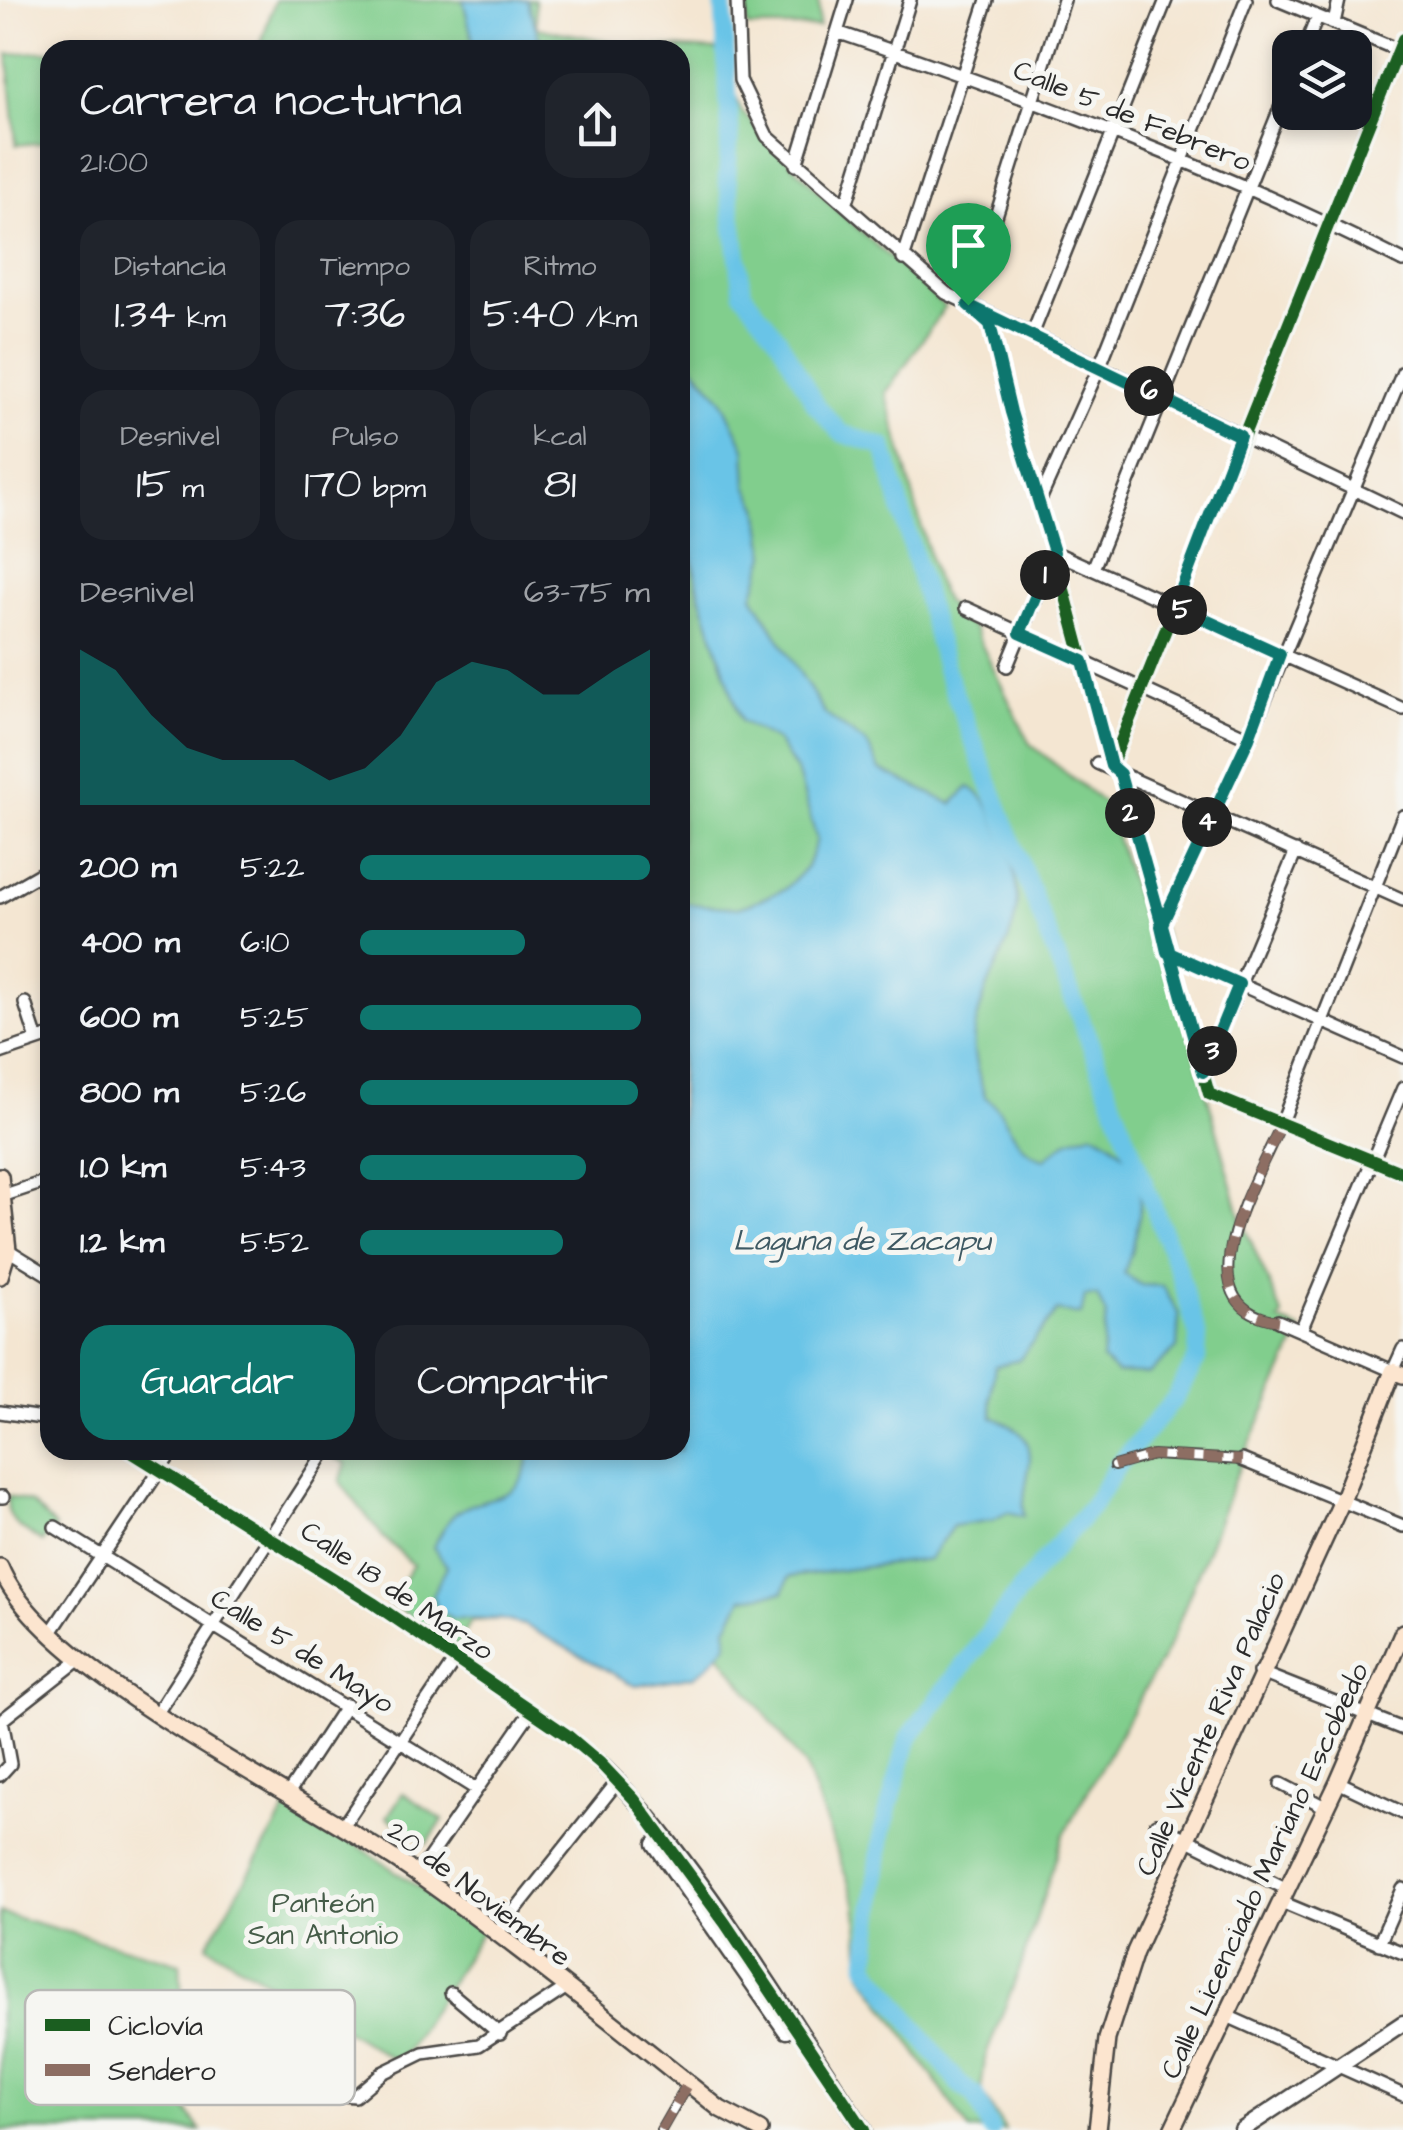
<!DOCTYPE html>
<html lang="es">
<meta charset="utf-8">
<style>
:root{--surface:#171b24;--page:#20242c;--text:#f1f3f6;--muted:#9ea1a6;--accent:#0f766e}
body{margin:0;font-family:"Architects Daughter",sans-serif;background:var(--page);color:var(--text);height:100vh;display:flex;flex-direction:column;font-size:38px;white-space:nowrap}
*{box-sizing:border-box;margin:0}
p{font-size:32px;color:var(--muted)}
.icon{flex:none;width:55px;height:55px;fill:none;stroke:currentColor;stroke-width:2;stroke-linecap:round;stroke-linejoin:round}
.map{position:relative;flex:1;overflow:hidden}
.sheet{position:absolute;left:40px;top:40px;width:650px;height:1420px;display:flex;flex-direction:column;background:var(--surface);border-radius:30px;box-shadow:0 5px 15px #0003}
.sheet>*{flex:none}
.tools{position:absolute;left:1272px;top:30px;display:grid;gap:20px}
.tools a{display:grid;place-items:center;width:100px;height:100px;border-radius:20px;background:var(--surface);box-shadow:0 5px 15px #0003;font-size:50px}
.pin{position:absolute;display:grid;place-items:center;width:85px;height:85px;color:#fff;margin:-102px -42px;border-radius:50% 50% 50% 0;rotate:-45deg;box-shadow:0 0 10px #0007}
.pin .icon{rotate:45deg}
.km{position:absolute;width:50px;height:50px;margin:-25px;border-radius:50%;background:#222;color:#fff;font-size:28px;line-height:50px;text-align:center}
.round{display:grid;place-items:center;flex:none;width:105px;height:105px;border-radius:30px;background:var(--page)}
.headline{display:flex;align-items:center;justify-content:space-between;height:170px;padding:0 40px}
h1{font-size:45px;font-weight:600;line-height:75px}
.stats{display:grid;grid-template-columns:repeat(3,1fr);gap:15px;height:170px;padding:10px 40px}
.stats div{display:grid;align-content:center;border-radius:25px;background:var(--page);text-align:center}
.stats b{font-size:42px;font-weight:600}
.stats small{font-size:28px;font-weight:400}
.stats p{font-size:28px}
.chart{height:280px;padding:20px 40px}
.chart p{display:flex;justify-content:space-between}
.chart svg{width:100%;height:180px;margin-top:10px;fill:var(--accent);opacity:.7}
.cta{display:flex;gap:20px;margin-top:auto;padding:20px 40px}
.cta a{flex:1;height:115px;border-radius:30px;background:var(--accent);color:#fff;font-size:40px;font-weight:600;line-height:115px;text-align:center}
.cta a+a{background:var(--page);color:var(--text)}
ul{padding:0 40px;list-style:none;font-size:32px}
li{display:grid;grid-template-columns:160px 120px 1fr;align-items:center;height:75px}
li i{height:25px;border-radius:12px;background:var(--accent)}
.map>svg:first-child{display:block}
</style>
<div class="map">
<svg width="1403" height="2130" viewBox="0 0 1403 2130">
<rect width="100%" height="100%" fill="#f6f6f2"/>
<filter id="ink" filterUnits="userSpaceOnUse"><feTurbulence type="fractalNoise" baseFrequency=".01" numOctaves="2"/><feDisplacementMap in="SourceGraphic" scale="20" xChannelSelector="R" yChannelSelector="G"/><feConvolveMatrix kernelMatrix="1 2 1 2 8 2 1 2 1" color-interpolation-filters="sRGB"/></filter>
<filter id="wash" filterUnits="userSpaceOnUse"><feTurbulence type="fractalNoise" baseFrequency=".0048" numOctaves="4" result="noise"/><feDisplacementMap in="SourceGraphic" scale="40" xChannelSelector="R" yChannelSelector="G"/><feGaussianBlur stdDeviation="2.25" result="paint"/><feColorMatrix in="noise" values="0 0 0 0 0 0 0 0 0 0 0 0 0 0 0 0 0 1.4 0 .05"/><feComposite in="paint" operator="in"/></filter>
<g filter="url(#wash)">
<rect width="100%" height="100%" fill="#f4e6d2"/>
<path fill="#81ce8d" stroke="#567c5c" stroke-width="2.5" d="M275,0H535L537,28L630,45L717,50L742,112L835,208L945,307L886,393L935,577L945,601L974,629L1030,744L1105,804L1143,918L1150,932L1161,926L1241,1218L1283,1316L1279,1321L1301,1330L1239,1468L1171,1642L1063,1836L1021,1966L985,2058L981,2091L1005,2130H969L862,1973L856,1903L805,1766L719,1653L694,1676L636,1686L524,1625L500,1619L471,1621L458,1646L388,1603L413,1565L383,1537L340,1482L346,1463L333,1457L336,1450H680V50H259Z
M747,0H819V27H747Z
M50,51V142L16,145L8,54Z
M8,1496L31,1503L55,1527L51,1537L46,1536L43,1542C24,1531 3,1521 8,1496Z
M403,1793L443,1820L427,1844L387,1817Z
M292,1800L482,1931L399,2063L207,1945Z
M0,1913L180,1963L187,2111L201,2130H0Z"/>
<path fill="#69c4e7" stroke="#4a7889" stroke-width="2.5" d="M463,0H527L543,50H475Z
M680,350L721,398L745,448L747,486L759,507L766,555L753,596L825,714L867,744L880,770L952,804L969,787C990,799 992,815 1002,837C1042,927 991,948 975,1029C970,1052 979,1076 985,1097C1010,1113 1011,1151 1045,1159L1068,1140L1093,1132C1156,1160 1144,1219 1124,1273L1141,1285L1163,1286L1179,1315L1177,1348L1149,1374L1117,1373L1102,1360L1106,1315L1097,1296H1085L1081,1315L1057,1311L1019,1360L995,1366L990,1400L993,1417C1055,1441 1019,1472 1024,1516L1008,1512L993,1520L953,1526L929,1559L789,1577L783,1592L743,1598L727,1627V1644L706,1668L694,1676L636,1686L524,1625L500,1619L451,1618L437,1607L432,1595L447,1566L433,1547C440,1537 447,1519 456,1513C493,1488 522,1510 530,1450H680V903L738,908L784,890L807,867L817,840L798,774L777,741L741,721L699,592L680,497Z"/>
<g fill="none" stroke-linecap="round" stroke-linejoin="round">
<path stroke="#69c4e7" stroke-width="18" d="M723,0L730,130L727,177L743,293L778,338L816,405L841,433L884,447L946,671L1178,1270L1198,1336L1197,1359L1175,1398L1116,1468L1092,1506L1034,1572L908,1739L882,1833L867,1965L959,2084L975,2095L991,2130"/>
</g>
</g>
<g filter="url(#ink)">
<g fill="none" stroke-linecap="round" stroke-linejoin="round">
<g stroke="#494744" stroke-width="12">
<path id="pedestrian" d="M1278,1321C1176,1306 1259,1177 1282,1122
M1114,1466L1153,1455L1242,1460
M661,2130L688,2083"/>
</g>
<g stroke="#494744" stroke-width="16">
<path id="minor" d="M737,0L740,80L767,136L946,293L1403,513
M1278,0L1403,52
M1334,23L1339,0
M837,32C1030,98 1221,169 1403,261
M1305,48L1317,17
M796,165L847,0
M846,205L910,0
M903,259L987,0
M968,305L991,324L1011,412L1054,552L1111,766L1120,774L1209,1094L1403,1173
M968,305L1064,0
M1032,335L1166,0
M1039,502L1099,368L1246,0
M1093,569L1290,84
M966,608L1249,738
M1007,666L1054,552L1403,709
M1097,763L1403,900
M1111,766L1403,39
M0,897L50,868
M1161,926L1249,738L1403,372
M1167,952L1403,1057
M25,1003L37,1040
M0,1053L50,1036
M1203,1072L1296,851
M1282,1122L1403,816
M5,1195L50,1180
M8,1250L50,1276
M1278,1321L1393,1371L1403,1349
M1301,1330L1403,1088
M0,1412L42,1418
M128,1450L373,1603L567,1735L600,1763
M1242,1460L1403,1526
M0,1497H3
M55,1527L476,1789
M50,1634L173,1450
M1259,1672L1403,1729
M157,1713L326,1450
M0,1775L10,1764L2,1720L81,1658
M1338,1782L1403,1813
M1281,1784L1325,1807
M289,1792L346,1705
M1156,1824L1287,1889
M343,1826L455,1660
M418,1874L531,1711
M1281,1902L1403,1953
M496,1934L618,1781
M1379,1944L1403,1889
M451,1993L500,2034
M1227,2016L1403,2095
M246,2029L343,2095L355,2096L382,2073L423,2053L479,2045L564,1989"/>
</g>
<g stroke="#494744" stroke-width="19">
<path id="tertiary" d="M600,1763C698,1861 786,2013 864,2130
M655,1844L786,2031
M1242,2130L1403,2023"/>
</g>
<g stroke="#494744" stroke-width="20">
<path id="secondary" d="M0,1176L8,1250L0,1276
M0,1567C43,1675 314,1800 415,1873C519,1947 620,2028 720,2109L760,2130
M1097,2130L1107,2039L1135,1952L1341,1503L1393,1371L1403,1375
M1172,2130L1338,1782L1403,1632"/>
</g>
<use href="#pedestrian" stroke="#fff" stroke-width="8"/>
<use href="#minor" stroke="#fff" stroke-width="11"/>
<use href="#tertiary" stroke="#fff" stroke-width="14"/>
<use href="#secondary" stroke="#fce5cf" stroke-width="15"/>
<path stroke="#8d6e63" stroke-width="10" stroke-dasharray="20 10" stroke-linecap="butt" d="M1278,1321C1176,1306 1259,1177 1282,1122
M1114,1466L1153,1455L1242,1460
M661,2130L688,2083"/>
<g stroke="#f6f6f2" stroke-width="19">
<path id="cycleway" d="M968,305L991,324L1011,412L1054,552L1111,766L1120,774L1209,1094L1403,1173
M1111,766L1403,39
M128,1450L373,1603L567,1735L600,1763L634,1799L725,1923L864,2130"/>
</g>
<use href="#cycleway" stroke="#1b5e20" stroke-width="12"/>
</g>
</g>
<g fill="none" stroke-linecap="round" stroke-linejoin="round" filter="url(#ink)">
<g stroke="#fff" stroke-width="20">
<path id="route" d="M968,305L990,324L1011,412L1054,552L1020,633L1083,661L1111,766L1120,774L1203,1072L1239,984L1167,952L1161,926L1249,738L1280,654L1175,606L1240,436L968,305"/>
</g>
<use href="#route" stroke="#0f766e" stroke-width="12"/>
</g>
<g text-anchor="middle" dominant-baseline="central" stroke-width="10" stroke-linejoin="round" paint-order="stroke">
<g font-size="28" fill="#2b2b2b" stroke="#f6f6f2">
<text transform="translate(1132 116) rotate(22)">Calle 5 de Febrero</text>
<text transform="translate(397 1591) rotate(34)">Calle 18 de Marzo</text>
<text transform="translate(302 1651) rotate(32)">Calle 5 de Mayo</text>
<text transform="translate(1211 1724) rotate(-66)">Calle Vicente Riva Palacio</text>
<text transform="translate(1265 1871) rotate(-65)">Calle Licenciado Mariano Escobedo</text>
<text transform="translate(479 1894) rotate(37)">20 de Noviembre</text>
</g>
<g font-size="28" fill="#455c48" stroke="#f6f6f2">
<text x="323" y="1903">Panteón<tspan x="323" dy="32">San Antonio</tspan></text>
</g>
<g font-size="30" font-style="italic" fill="#3e5963" stroke="#f6f6f2">
<text x="862" y="1241">Laguna de Zacapu</text>
</g>
</g>
<rect x="25" y="1990" width="330" height="115" rx="15" fill="#f6f6f2" stroke="#b9b9b6" stroke-width="2.5"/>
<rect x="45" y="2019" width="45" height="12" fill="#1b5e20"/>
<rect x="45" y="2064" width="45" height="12" fill="#8d6e63"/>
<g font-size="28" fill="#2b2b2b">
<text x="108" y="2035">Ciclovía</text>
<text x="108" y="2080">Sendero</text>
</g>
</svg>
<div class="tools">
<a><svg class="icon" aria-label="layers" viewBox="0 0 24 24"><path d="M12 4l9 5-9 5-9-5zM3 14l9 5 9-5"/></svg></a>
</div>
<div class="pin" style="left:968px;top:305px;background:#1e9e55"><svg class="icon" aria-label="arrive" viewBox="0 0 24 24"><path d="M6 21V4h12l-3 4 3 4H6"/></svg></div>
<b class="km" style="left:1045px;top:575px">1</b>
<b class="km" style="left:1130px;top:813px">2</b>
<b class="km" style="left:1212px;top:1051px">3</b>
<b class="km" style="left:1207px;top:822px">4</b>
<b class="km" style="left:1182px;top:610px">5</b>
<b class="km" style="left:1149px;top:391px">6</b>
<section class="sheet">
<div class="headline"><div><h1>Carrera nocturna</h1><p>21:00</p></div><a class="round"><svg class="icon" aria-label="share" viewBox="0 0 24 24"><path d="M12 15V3M7 8l5-5 5 5M5 13v7h14v-7"/></svg></a></div>
<div class="stats">
<div><p>Distancia</p><b>1.34<small> km</small></b></div>
<div><p>Tiempo</p><b>7:36</b></div>
<div><p>Ritmo</p><b>5:40<small> /km</small></b></div>
</div>
<div class="stats">
<div><p>Desnivel</p><b>15<small> m</small></b></div>
<div><p>Pulso</p><b>170<small> bpm</small></b></div>
<div><p>kcal</p><b>81</b></div>
</div>
<div class="chart"><p><span>Desnivel</span>63–75 m</p>
<svg viewBox="0 0 160 44" preserveAspectRatio="none"><path d="M0 44V6L10 11L20 22L30 30L40 33L50 33L60 33L70 38L80 35L90 27L100 14L110 9L120 11L130 17L140 17L150 11L160 6V44z"/></svg>
</div>
<ul>
<li><b>200 m</b>5:22<i style="width:100%"></i></li>
<li><b>400 m</b>6:10<i style="width:57%"></i></li>
<li><b>600 m</b>5:25<i style="width:97%"></i></li>
<li><b>800 m</b>5:26<i style="width:96%"></i></li>
<li><b>1.0 km</b>5:43<i style="width:78%"></i></li>
<li><b>1.2 km</b>5:52<i style="width:70%"></i></li>
</ul>
<div class="cta"><a>Guardar</a><a>Compartir</a></div>
</section>
</div>
